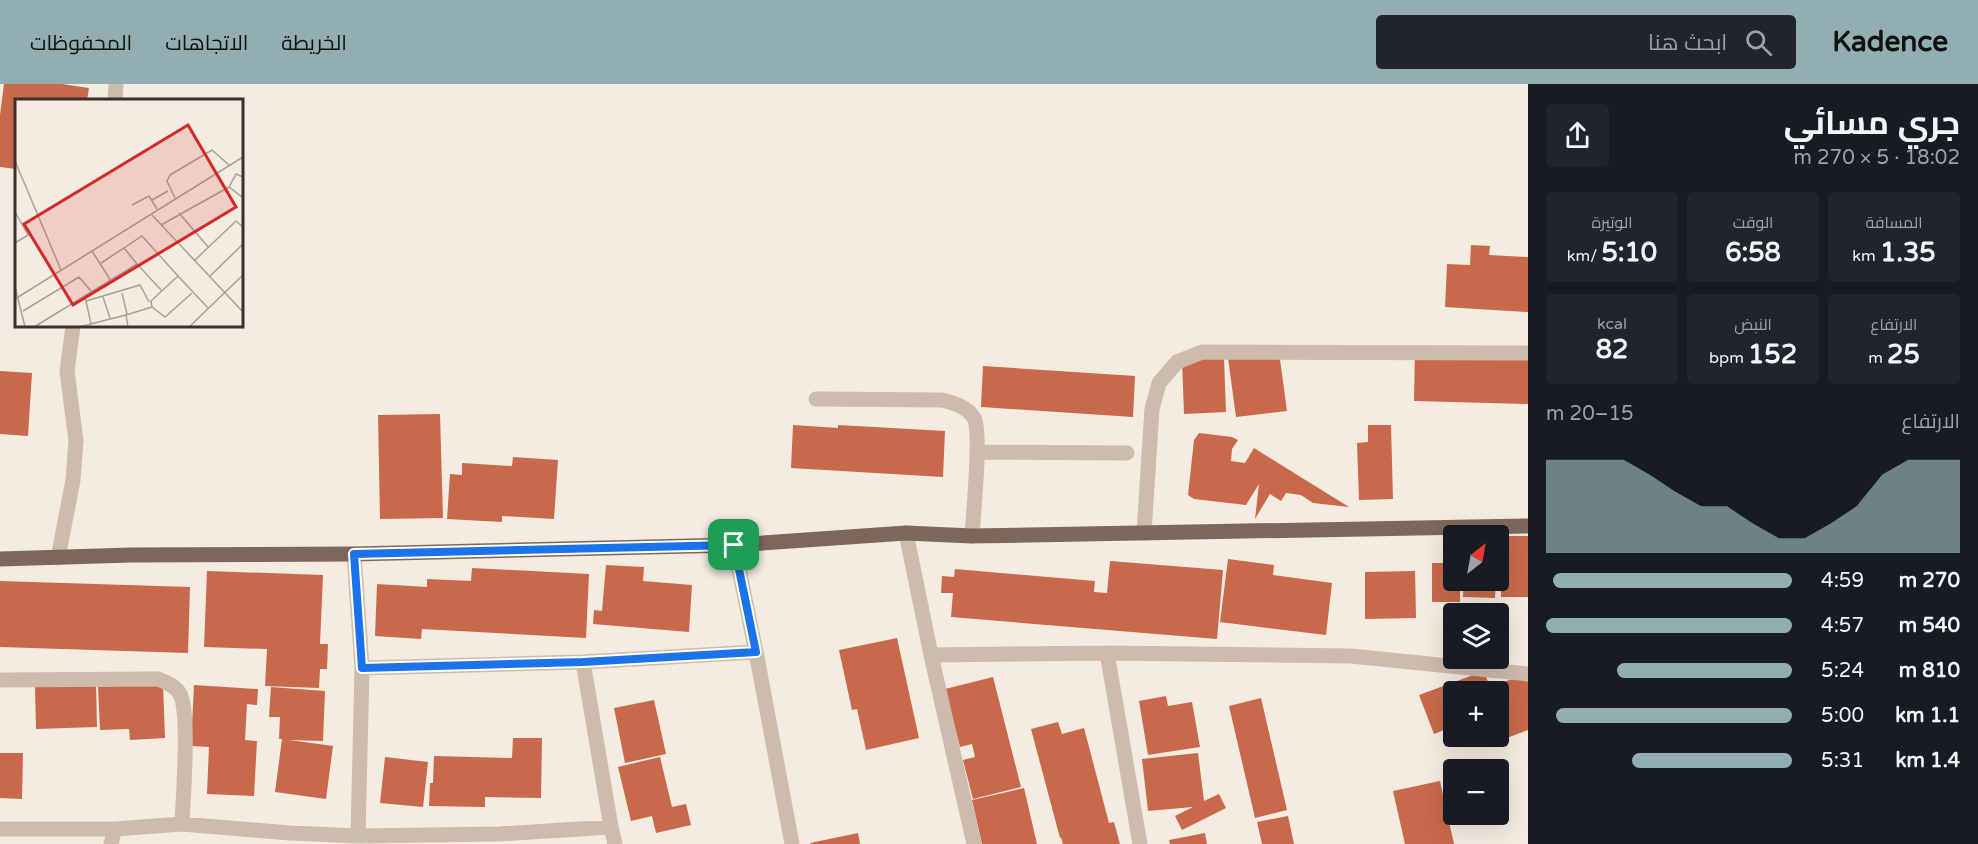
<!DOCTYPE html>
<html lang="ar">
<meta charset="utf-8">
<style>
:root{--surface:#171b24;--page:#20242c;--text:#f1f3f6;--muted:#9ea1a6;--accent:#92aeb2}
body{margin:0;font-family:"Varela Round",Cairo,sans-serif;background:var(--page);color:var(--text);direction:rtl;height:100vh;display:flex;flex-direction:column;font-size:22px;white-space:nowrap}
*{box-sizing:border-box;margin:0}
p{font-size:20px;color:var(--muted)}
.icon{flex:none;width:33px;height:33px;fill:none;stroke:currentColor;stroke-width:2;stroke-linecap:round;stroke-linejoin:round}
.map{position:relative;flex:1;overflow:hidden;direction:ltr}
.sheet{display:flex;flex-direction:column;background:var(--surface);width:450px}
.sheet>*{flex:none}
.needle{width:39px;rotate:31deg}
.tools{position:absolute;left:1443px;top:441px;display:grid;gap:12px}
.tools a{display:grid;place-items:center;width:66px;height:66px;border-radius:6px;background:var(--surface);box-shadow:0 6px 24px #0002;font-size:30px}
.pin{position:absolute;display:grid;place-items:center;width:51px;height:51px;color:#fff;margin:-26px;border-radius:12px;box-shadow:0 3px 9px #0006}
.round{display:grid;place-items:center;flex:none;width:63px;height:63px;border-radius:6px;background:var(--page)}
.head{display:flex;align-items:center;justify-content:space-between;height:102px;padding:0 18px}
h1{font-size:33px;font-weight:700;line-height:45px}
.stats{display:grid;grid-template-columns:repeat(3,1fr);gap:9px;height:102px;padding:6px 18px}
.stats div{display:grid;align-content:center;border-radius:6px;background:var(--page);text-align:center}
.stats b{font-size:26px;font-weight:700}
.stats small{font-size:16px;font-weight:400}
.stats p{font-size:16px}
.chart{height:168px;padding:12px 18px}
.chart p{display:flex;justify-content:space-between}
.chart svg{width:100%;height:108px;margin-top:6px;fill:var(--accent);opacity:.7}
ul{padding:0 18px;list-style:none;font-size:20px}
li{display:grid;grid-template-columns:96px 72px 1fr;align-items:center;height:45px}
li i{height:15px;border-radius:8px;background:var(--accent)}
header{display:flex;align-items:center;gap:36px;box-sizing:border-box;height:84px;padding:0 30px;background:var(--accent);color:#111}
header strong{font-size:28px}
nav{display:flex;gap:33px;margin-inline-start:auto;font-size:21px}
.search{width:420px;height:54px;background:var(--page);display:flex;align-items:center;gap:15px;box-sizing:border-box;padding:0 21px;border-radius:6px;color:var(--muted);font-size:22px}
main{display:flex;flex:1;min-height:0}
.map>svg:first-child{display:block}
</style>
<header>
<strong>Kadence</strong>
<div class="search"><svg class="icon" aria-label="search" viewBox="0 0 24 24"><circle cx="10" cy="10" r="6"/><path d="M15 15l6 6"/></svg>ابحث هنا</div>
<nav><a>الخريطة</a><a>الاتجاهات</a><a>المحفوظات</a></nav>
</header>
<main>
<section class="sheet">
<div class="head"><div><h1>جري مسائي</h1><p>18:02 · 5 × 270 m</p></div><a class="round"><svg class="icon" aria-label="share" viewBox="0 0 24 24"><path d="M12 15V3M7 8l5-5 5 5M5 13v7h14v-7"/></svg></a></div>
<div class="stats">
<div><p>المسافة</p><b>1.35<small> km</small></b></div>
<div><p>الوقت</p><b>6:58</b></div>
<div><p>الوتيرة</p><b>5:10<small> /km</small></b></div>
</div>
<div class="stats">
<div><p>الارتفاع</p><b>25<small> m</small></b></div>
<div><p>النبض</p><b>152<small> bpm</small></b></div>
<div><p>kcal</p><b>82</b></div>
</div>
<div class="chart"><p><span>الارتفاع</span>15–20 m</p>
<svg viewBox="0 0 160 44" preserveAspectRatio="none"><path d="M0 44V6L10 6L20 6L30 6L40 12L50 19L60 25L70 25L80 32L90 38L100 38L110 32L120 25L130 12L140 6L150 6L160 6V44z"/></svg>
</div>
<ul>
<li><b>270 m</b>4:59<i style="width:97%"></i></li>
<li><b>540 m</b>4:57<i style="width:100%"></i></li>
<li><b>810 m</b>5:24<i style="width:71%"></i></li>
<li><b>1.1 km</b>5:00<i style="width:96%"></i></li>
<li><b>1.4 km</b>5:31<i style="width:65%"></i></li>
</ul>
</section>
<div class="map">
<svg width="1528" height="760" viewBox="0 0 1528 760">
<rect width="100%" height="100%" fill="#f4ebe1"/>
<path fill="#c8694b" d="M4,0H62L89,4L87,16H16V85L0,83V31Z
M1471,161L1490,162L1489,171L1528,173V228L1445,223L1447,180L1470,181Z
M1415,266L1528,267V320L1414,317Z
M1279,268L1287,327L1236,333L1228,274Z
M1224,274L1226,328L1184,330L1182,276Z
M983,282L1135,292L1133,333L981,323Z
M0,287L32,289L28,352L0,350Z
M440,330L443,434L380,435L378,331Z
M793,341L838,344V341L945,347L943,393L791,384Z
M1368,341H1391L1393,415L1359,416L1357,359L1368,358Z
M1199,349L1232,353L1238,356L1232,365L1231,377L1245,379L1254,364L1349,423L1313,419L1301,411L1286,409L1281,417L1270,410L1255,435L1259,400L1246,421L1194,415L1188,411L1194,356Z
M513,373L558,376L554,435L502,432V438L447,435L450,390L462,391V379L512,382Z
M1501,452H1528V513H1501Z
M1228,475L1274,481L1273,491L1332,499L1326,551L1220,538Z
M1110,477L1223,486L1217,555L951,533L953,509H941L942,492L954,493L955,485L1095,497L1094,508L1107,509Z
M1432,479H1454V496H1460V518H1432Z
M606,481L644,483L643,497L692,501L689,548L593,540L594,526L602,527Z
M472,484L589,490L586,554L422,545L421,555L375,552L377,500L427,503V495L471,497Z
M207,487L323,491L320,560H328L327,585H320L319,604L265,602L267,565L204,563Z
M1415,487L1416,534L1365,535V488Z
M1464,496H1496L1495,514L1463,513Z
M0,497L190,503L188,569L0,563Z
M897,554L919,654L866,666L857,625L852,626L839,566Z
M1484,587L1490,603L1528,589V646L1496,658L1493,652H1498V608H1454V642L1434,650L1419,611Z
M993,593L1021,703L973,715L963,676L975,673L972,660L960,663L945,605Z
M163,600L165,654L130,656L129,645L100,646L98,603Z
M96,601L97,643L36,645L35,603Z
M194,601L258,605L257,621L247,620L245,656L257,657L254,712L207,710L209,663L191,662Z
M271,603L325,607L323,657L289,656L333,662L326,715L275,708L282,655H279L280,633H269Z
M1166,612L1168,622L1192,618L1200,663L1148,671L1139,617Z
M1261,614L1287,726L1255,734L1229,622Z
M654,616L666,670L625,679L614,624Z
M1058,638L1062,650L1084,644L1109,739L1114,738L1120,760H1063L1061,753L1060,754L1031,645Z
M513,654H542L541,714L485,713V723L429,722L430,699H433L434,672L512,674Z
M0,669H23L22,715L0,714Z
M1198,669L1204,717L1219,710L1226,724L1182,746L1175,732L1193,723L1148,727L1142,675Z
M385,673L428,678L423,723L380,719Z
M660,673L672,723L686,720L691,741L656,749L652,732L631,737L618,683Z
M1440,697L1454,760H1405L1393,707Z
M1024,704L1037,760H982L972,716Z
M1288,732L1294,760H1262L1257,738Z
M858,749L860,760H811L810,759Z
M1205,749L1207,760H1170L1169,756Z"/>
<g fill="none" stroke-linecap="round" stroke-linejoin="round">
<path stroke="#cdbbac" stroke-width="15" d="M115,16L116,0
M816,315L942,316C953,319 967,322 974,334C982,349 973,430 972,452
M977,368L1127,369
M906,449L931,571L974,760
M1144,449L1152,325L1159,299L1177,278L1202,268L1528,269
M734,461L756,568
M354,470L362,584L358,752
M58,474L73,396L76,357L67,287L73,242
M1107,569L1140,760
M931,571L1107,569L1351,572L1528,590
M583,578L756,568L792,760
M362,584L583,578L611,743
M0,596L158,595C166,598 176,602 180,610C190,630 183,713 182,740
M0,745H115L182,740L290,749L358,752L499,750L611,743L615,760
M111,760L115,745"/>
<path stroke="#7d675c" stroke-width="15" d="M0,475L131,471L354,470L734,461L906,449L972,452L1528,442"/>
</g>
<g fill="none" stroke-linecap="round" stroke-linejoin="round">
<g stroke="#fff" stroke-width="12">
<path id="route" d="M734,461L756,568L583,578L362,584L354,470Z"/>
</g>
<use href="#route" stroke="#1a73e8" stroke-width="8"/>
</g>
<g transform="translate(15 15)">
<rect width="228" height="228" fill="#f4ebe1"/>
<path fill="none" stroke="#aaa098" stroke-width="1.5" d="M0,62L46,171M214,88L221,75L228,78M160,99L152,82L155,76L197,51L214,66M137,101L153,92M117,106L134,97L142,110M0,113L13,136L0,144M164,114L194,149M137,116L228,213M146,126L214,88L228,99M109,149L127,137L163,177M77,152L96,182M180,161L221,122L228,128M86,164L109,149L122,165M194,178L228,145M0,188L10,228M107,194L112,215M69,197L71,202L125,186L134,203M88,198L95,219M0,200L228,58M71,202L76,225M137,208L150,218L177,194M8,212L64,178L76,192M111,216L137,208L136,202L163,177L193,209M19,228L122,165L147,192M64,228L111,216L113,228M174,228L228,176"/>
<path fill="#d62828" fill-opacity="0.15" stroke="#d62828" stroke-width="3" d="M173,26L221,108L58,206L9,125Z"/>
<rect width="228" height="228" fill="none" stroke="#3b302b" stroke-width="3"/>
</g>
</svg>
<div class="tools">
<a><svg class="needle" viewBox="-14 -14 28 28"><path d="M0-13l5 13h-10z" fill="#e53935"/><path d="M0 13l5-13h-10z" fill="#9ea1a6"/></svg></a>
<a><svg class="icon" aria-label="layers" viewBox="0 0 24 24"><path d="M12 4l9 5-9 5-9-5zM3 14l9 5 9-5"/></svg></a>
<a>+</a>
<a>−</a>
</div>
<div class="pin" style="left:734px;top:461px;background:#1e9e55"><svg class="icon" aria-label="arrive" viewBox="0 0 24 24"><path d="M6 21V4h12l-3 4 3 4H6"/></svg></div>
</div>
</main>
